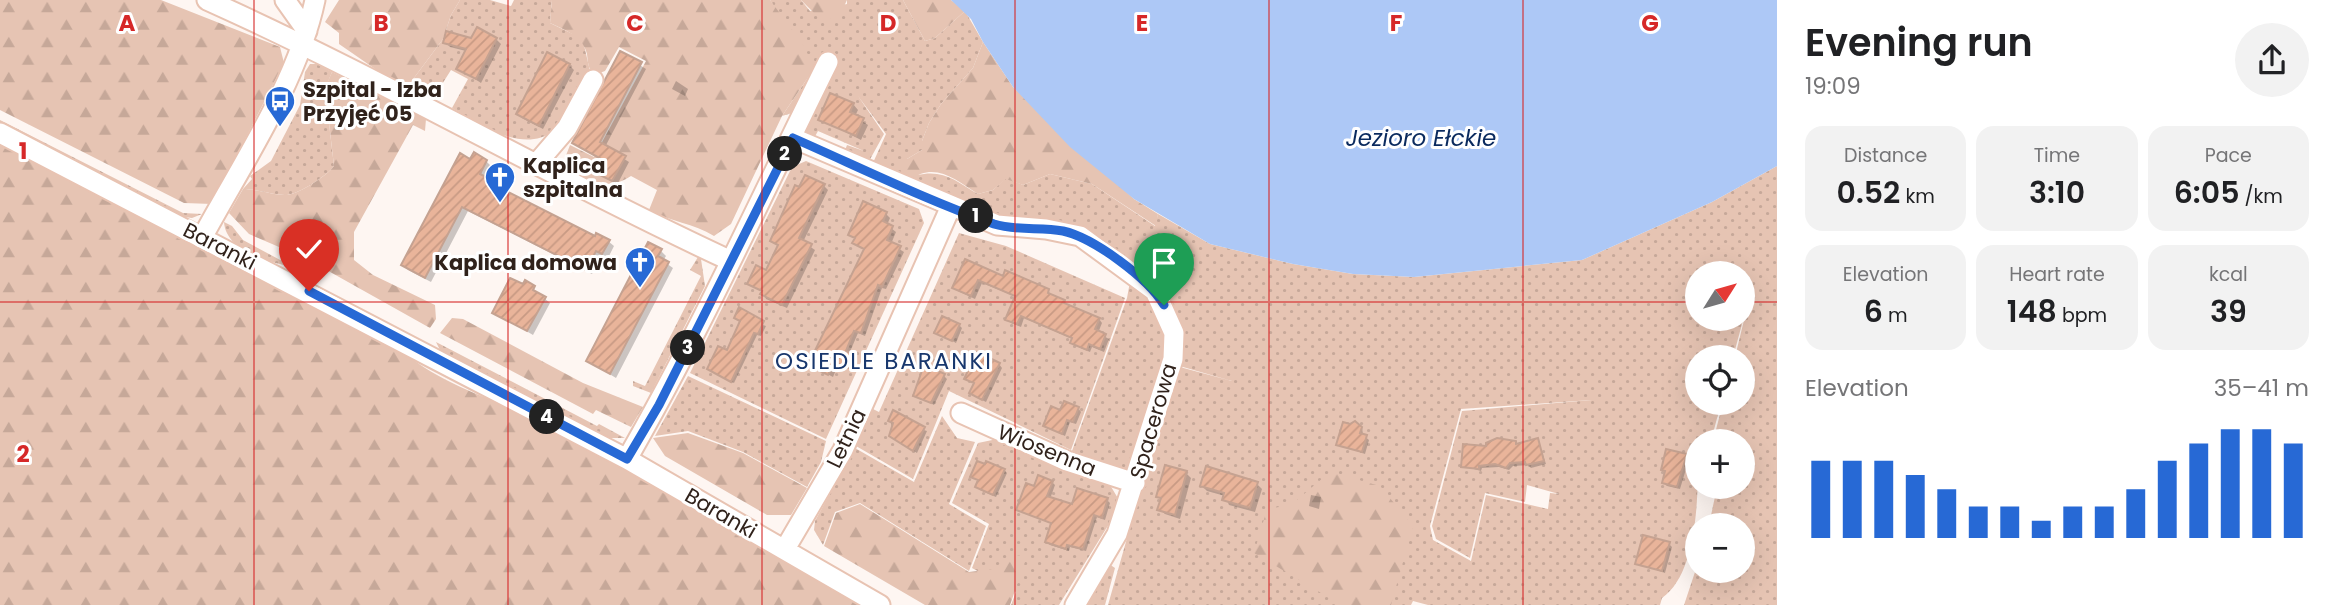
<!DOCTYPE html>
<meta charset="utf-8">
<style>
:root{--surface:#fff;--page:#f2f2f2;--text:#202124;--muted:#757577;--accent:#2769d5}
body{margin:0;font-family:Poppins,sans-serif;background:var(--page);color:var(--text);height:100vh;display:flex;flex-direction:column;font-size:26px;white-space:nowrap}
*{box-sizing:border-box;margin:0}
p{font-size:23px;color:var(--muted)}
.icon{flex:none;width:38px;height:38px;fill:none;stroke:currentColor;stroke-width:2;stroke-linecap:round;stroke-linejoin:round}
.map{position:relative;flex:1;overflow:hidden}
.details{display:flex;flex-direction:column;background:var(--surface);width:560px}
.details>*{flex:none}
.needle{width:46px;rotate:53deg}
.buttons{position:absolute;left:1685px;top:261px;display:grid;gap:14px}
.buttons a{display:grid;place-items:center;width:70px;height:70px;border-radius:50%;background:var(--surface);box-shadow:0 7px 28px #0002;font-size:35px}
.pin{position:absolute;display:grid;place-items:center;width:60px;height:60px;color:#fff;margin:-72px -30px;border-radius:50% 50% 50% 0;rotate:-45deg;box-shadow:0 0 7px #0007}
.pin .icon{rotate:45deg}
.km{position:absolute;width:35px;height:35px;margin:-18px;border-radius:50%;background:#222;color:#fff;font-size:19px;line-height:35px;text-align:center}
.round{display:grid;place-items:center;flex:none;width:74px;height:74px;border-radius:37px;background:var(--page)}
.headline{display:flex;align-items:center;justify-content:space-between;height:119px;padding:0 28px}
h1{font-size:38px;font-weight:600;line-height:52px}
.stats{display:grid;grid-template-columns:repeat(3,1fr);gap:10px;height:119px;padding:7px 28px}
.stats div{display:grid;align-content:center;border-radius:18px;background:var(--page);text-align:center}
.stats b{font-size:30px;font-weight:600}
.stats small{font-size:19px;font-weight:400}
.stats p{font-size:19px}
.chart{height:196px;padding:14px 28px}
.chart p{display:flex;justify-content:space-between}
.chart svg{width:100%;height:126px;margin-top:7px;stroke:var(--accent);stroke-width:6}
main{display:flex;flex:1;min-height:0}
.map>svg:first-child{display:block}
</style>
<main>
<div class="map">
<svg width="1777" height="605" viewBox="0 0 1777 605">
<defs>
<pattern id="grass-dots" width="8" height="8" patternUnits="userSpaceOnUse" patternTransform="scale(1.75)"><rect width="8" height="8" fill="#e6c4b3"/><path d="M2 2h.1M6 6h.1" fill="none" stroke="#c6a899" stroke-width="1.8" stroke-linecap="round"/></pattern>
<pattern id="forest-firs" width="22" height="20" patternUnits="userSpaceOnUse" patternTransform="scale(1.75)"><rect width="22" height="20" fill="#e6c4b3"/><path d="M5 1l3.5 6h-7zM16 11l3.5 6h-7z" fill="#c6a899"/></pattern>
<pattern id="building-hatch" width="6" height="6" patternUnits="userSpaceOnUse" patternTransform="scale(1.75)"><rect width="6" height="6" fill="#e9b49a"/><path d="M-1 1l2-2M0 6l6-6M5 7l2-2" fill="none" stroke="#c89a84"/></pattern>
</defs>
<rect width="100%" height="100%" fill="#fef6f2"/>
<path fill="url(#grass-dots)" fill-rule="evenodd" d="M460,0H490L511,6L514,0H552L550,23L577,36L584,45L590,71L554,131C522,154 481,125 452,108L468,79L451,70L439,89L408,86L443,39L451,15Z
M770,0H801L810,11L847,4V0H903L925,41L935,38L965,11L983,42L973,68L941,104L929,123L922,141V150L907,159L917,175C944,169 956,181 978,194L993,190L1006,178L1023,185L1050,174L1092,184L1155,226L1158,214L1210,244L1293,264L1353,274L1414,277L1582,260L1712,202L1777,166V605H1684L1697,566L1698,570H1743V525H1709L1717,487L1743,486V441H1713L1723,403L1743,402V357H1735L1745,316L1743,273H1698V318L1744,317L1733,357H1698V402L1721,403L1711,441H1698C1698,482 1701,571 1662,598L1660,605H1428L1413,601L1411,605H1108L1176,366L1232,381L1176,365L1175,317L1097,243L1001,218L872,165L886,134L858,96L884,134L868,163L844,153L847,145L864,151L818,131L813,140L805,134L799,111L782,116L813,70ZM1592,400L1462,411L1432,526L1436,539L1470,558L1485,493L1525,502L1527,485L1559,494L1550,493L1548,509L1486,495L1471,561L1433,540L1430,526L1461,409Z
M310,64H317L332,72L325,89L334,166C328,175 299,194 287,195C277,196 256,189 243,189L252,179L250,176L271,161L300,105L305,72Z
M0,120L183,213L202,214L192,218L184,217L0,124Z
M806,161L919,209L924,223L826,439L690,373L792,167Z
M224,222L232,226L243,240L295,268C271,262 226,252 224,222Z
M959,233L1006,246L1125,298L1071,450L949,391L913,479L856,446L873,409L879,412Z
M698,257L701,259L705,286L651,393L633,386V381L645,386L701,276L690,270Z
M1131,276L1145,286L1169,339L1130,473L1072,451L1127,298Z
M436,342L597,426L599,424L625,438H605L441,352Z
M688,376L826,441L821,462L807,487L743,452L688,431L655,436Z
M942,416L957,438L975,442L949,504L986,526L969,571L860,503L835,512L823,545L814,530L815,521L855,448L914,482Z
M997,439L1062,471L1110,485L1119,500L1117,511L1059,605H1011L1016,592L972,568L989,524L952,503L978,443Z
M1109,564L1115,568L1105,605H1084Z"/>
<path fill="url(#forest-firs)" d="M0,0H161L280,47L284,63L212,204L184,203L0,110Z
M339,0H460L451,15L443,39L408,86L381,73L339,44V33L325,22Z
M552,0H770L805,47L813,70L782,116L731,224L714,236C694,223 670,222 649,210L657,190L631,176C608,192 578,182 565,158L570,145L594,157L646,61L619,47L605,71L594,75C588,68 588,63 587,54C583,36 565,30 550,23Z
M801,0H847L839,17L822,21Z
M903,0H951L965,11L935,38L925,41Z
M983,42L1013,87L1134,199L1158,214L1156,226L1092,184L1050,174L1023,185L1006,179L993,190L978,194C956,180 935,161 910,180L899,176L907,159L922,150V141L929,123L941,104L973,68Z
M332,72L426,119L425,131L413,125L354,232V260L373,275L435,305L436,319L430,328L307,259L249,234L229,213L243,189C256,189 277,196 287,195C299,194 328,175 334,166L325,88Z
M0,142L401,349C438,385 497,399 542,423C650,481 755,543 861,605H0Z
M452,318L463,319L583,383L643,407L631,427L596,410L593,414L440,333Z
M688,433L743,453L807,488L791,515H767L665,456L653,438Z
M1330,472L1380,486L1413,526L1391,605H1341L1254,553L1267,509L1291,505Z
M860,504L969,572L993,569L1012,555L1027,556L1010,605H925L824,546L836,513Z"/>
<path fill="#adc8f6" d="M951,0H1777V166L1712,202L1582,260L1414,277L1353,274L1293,264L1210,244L1134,199L1070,147L1013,87L983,42L971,19Z"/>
<path fill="#0003" d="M496,39L501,44L481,83L458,68L466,51L450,47L445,42Z
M621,53L646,69L605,147L629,162L617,185L598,173L604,161L574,143Z
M569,65L574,70L543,129L522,118L518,113Z
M676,81L688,89L685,96L672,89Z
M853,104L858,110L855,116L868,125L861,140L820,119Z
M471,161H486L491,166L485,179L513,196L596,238L608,241L614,246L608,258L601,255L592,274L468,211L431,282L408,270L403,265Z
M824,186L828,190L803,242L815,250L787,308L766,299L763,292L749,283L767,272L779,246L772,241Z
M886,214L890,218L887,225L896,232L891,244L904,252L886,289L882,288L865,336L858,333L849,354L856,360L852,370L838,365L833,377L810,365L865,250L854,243L856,239L850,234Z
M661,251L666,256L663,261L673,268L616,378L588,361Z
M966,262L1004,278L1048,290L1051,296L1099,319L1102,323L1098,333L1109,339L1104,352L1092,347L1090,352L1076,346L1073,339L1024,318L1021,327L1011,323L1008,319L1017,297L982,283L975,299L958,291L955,288Z
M526,283L550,303L533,335L494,312Z
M736,317L766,326L761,336L757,335L734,383L709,369L728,352L741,322Z
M959,325L962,328L956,343L936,332Z
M999,364L1002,368L986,402L974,396L971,393L975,384L966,379Z
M944,376L947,379L934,405L915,395Z
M1078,408L1081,412L1076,424L1070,422L1065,436L1045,426L1061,412Z
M890,420L927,431L917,453L895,439Z
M1344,424H1359L1362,427L1363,435L1369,440L1365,454L1338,444Z
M1538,440L1546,464L1531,468L1528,465L1513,466L1509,470L1499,467L1482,468L1481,471L1463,466L1488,448Z
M1686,456L1689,459L1680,489L1667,486L1664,483L1667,473L1663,470Z
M1004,470L1007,473L996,497L980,490L977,487L979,481L972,476Z
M1186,473L1191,478L1180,519L1165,514L1159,509L1162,501L1158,496Z
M1052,482L1055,485L1050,499L1073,507L1107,500L1110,503L1105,520L1097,517L1086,551L1070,547L1069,551L1050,545L1047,542L1052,524L1018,510L1035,488Z
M1257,484L1262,489L1255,512L1229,505L1225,496L1207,491L1202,486Z
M1311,495L1321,497L1319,509L1309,506Z
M1669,544L1672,547L1665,573L1637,563Z"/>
<path fill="url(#building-hatch)" stroke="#c5a291" stroke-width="2" d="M477,27L497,38L476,79L456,69L466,49L443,43L446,31L471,38Z
M620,51L642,62L600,142L626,156L612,181L596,173L603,160L572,143Z
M547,52L570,64L539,126L516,114Z
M830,93L854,103L850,112L864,118L856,136L818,120Z
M474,152L487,160L480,174L509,189L508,192L595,236L596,233L610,240L602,254L596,251L586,270L462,207L425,278L401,265L460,153L470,159Z
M805,175L825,184L799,238L812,244L782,305L760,294L762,291L747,284L756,265L766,270L778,245L770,241L795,185L799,187Z
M863,201L887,212L883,221L893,226L887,240L901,246L882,287L878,285L861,333L854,331L846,351L853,354L848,368L834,362L828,375L808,365L864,249L852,243L855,238L848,235Z
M648,242L662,249L658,256L669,262L610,374L586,361Z
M965,259L1003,276L1005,270L1049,289L1048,293L1065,300L1064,303L1100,318L1095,329L1106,334L1100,349L1089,344L1087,350L1070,343L1072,338L1021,316L1017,324L1005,320L1015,296L978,280L971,296L952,288Z
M510,278L523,284L525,280L535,286L533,290L546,297L527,331L492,313Z
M739,307L764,321L758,334L754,333L731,382L707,369L718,346L727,350L740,321L734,318Z
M942,316L960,324L952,341L934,333Z
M977,352L1000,363L982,400L969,393L974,383L964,379Z
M924,365L945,374L931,403L913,396Z
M1064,401L1079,407L1073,422L1067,420L1062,434L1043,426L1051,406L1060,410Z
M893,410L925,427L913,451L889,436L893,423L888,421Z
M1355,421L1362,427L1360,433L1367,435L1362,452L1336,445L1343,422L1350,424Z
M1497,438L1516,441V444L1538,438L1544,461L1526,465L1525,462L1510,463L1506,468L1495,464L1479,466V469L1461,467L1463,444L1486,446V443Z
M1666,449L1687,454L1677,487L1662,483L1665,471L1661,470Z
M977,461L985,464L986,461L1005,469L993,495L975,487L978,480L970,477Z
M1165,465L1187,471L1175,515L1157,510L1161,498L1156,497Z
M1206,466L1258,482L1250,508L1222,500L1224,493L1200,486Z
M1038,475L1053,481L1047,496L1072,504L1077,488L1108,498L1102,518L1094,515L1083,549L1067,545L1066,549L1045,542L1051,523L1016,510L1026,483L1034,486Z
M1643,535L1670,542L1662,571L1635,564Z"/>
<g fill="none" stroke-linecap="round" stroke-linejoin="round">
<g stroke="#e8c3b2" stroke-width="23">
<path id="minor" d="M207,0C385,80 554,179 731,261
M285,0L307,31
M0,133L627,459L880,605
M793,138L997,225L1046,229L1080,236L1155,291L1174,333L1173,359L1117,534L1075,605
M537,163L567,128L593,80
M203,236C242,164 298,81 315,0
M961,413L1067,461L1135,483
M627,459C701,330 762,195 828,62
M785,549L843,450L951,206"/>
</g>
<use href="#minor" stroke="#fff" stroke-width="19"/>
</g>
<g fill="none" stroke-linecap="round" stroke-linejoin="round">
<g stroke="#fff" stroke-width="14">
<path id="route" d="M309,291L627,459L659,405L793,138C859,167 926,200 994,224C1016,231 1040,227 1063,231C1094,238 1148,278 1164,305"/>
</g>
<use href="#route" stroke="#2769d5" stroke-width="9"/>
</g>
<path fill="none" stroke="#d62828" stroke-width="2" stroke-opacity="0.55" d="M254,0V605M508,0V605M762,0V605M1015,0V605M1269,0V605M1523,0V605M0,302H1698M1743,302H1777"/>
<defs>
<g id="bus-pin" transform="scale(1.575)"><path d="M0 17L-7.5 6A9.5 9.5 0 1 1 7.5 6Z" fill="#2769d5" stroke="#fff"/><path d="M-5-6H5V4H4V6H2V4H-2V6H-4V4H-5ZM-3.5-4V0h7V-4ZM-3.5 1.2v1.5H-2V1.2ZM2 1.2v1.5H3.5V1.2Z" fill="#fff"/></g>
<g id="church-pin" transform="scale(1.575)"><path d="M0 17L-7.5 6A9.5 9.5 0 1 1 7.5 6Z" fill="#2769d5" stroke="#fff"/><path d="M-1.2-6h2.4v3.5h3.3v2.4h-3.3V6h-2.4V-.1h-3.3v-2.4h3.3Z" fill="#fff"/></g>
</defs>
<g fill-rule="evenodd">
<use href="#bus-pin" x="280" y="101"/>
<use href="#church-pin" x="500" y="177"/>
<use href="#church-pin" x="640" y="262"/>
</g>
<g text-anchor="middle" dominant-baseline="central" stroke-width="6" stroke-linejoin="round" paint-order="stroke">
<g font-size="21" font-weight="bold" fill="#30221b" stroke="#fff" text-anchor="start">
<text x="303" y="89">Szpital - Izba<tspan x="303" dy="24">Przyjęć 05</tspan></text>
<text x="523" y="165">Kaplica<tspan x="523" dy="24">szpitalna</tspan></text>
<text x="617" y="262" text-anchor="end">Kaplica domowa</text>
</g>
<g font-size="21" fill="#30221b" stroke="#fff">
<text transform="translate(220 246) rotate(27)">Baranki</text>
<text transform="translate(1153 421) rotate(-74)">Spacerowa</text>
<text transform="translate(846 438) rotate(-64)">Letnia</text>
<text transform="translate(1047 450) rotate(22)">Wiosenna</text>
<text transform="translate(721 513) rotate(30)">Baranki</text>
</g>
<g font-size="23" font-style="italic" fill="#0a2a5e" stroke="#fff">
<text x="1421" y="138">Jezioro Ełckie</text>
</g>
<g font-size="23" letter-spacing="2" fill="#18376d" stroke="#fff">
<text x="884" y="361">OSIEDLE BARANKI</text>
</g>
</g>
<g font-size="23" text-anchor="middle" font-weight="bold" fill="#d62828" stroke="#fff" stroke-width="6" stroke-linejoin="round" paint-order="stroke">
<text x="127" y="31">A</text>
<text x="381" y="31">B</text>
<text x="635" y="31">C</text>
<text x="888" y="31">D</text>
<text x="1142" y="31">E</text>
<text x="1396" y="31">F</text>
<text x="1650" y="31">G</text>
<text x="23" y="159">1</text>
<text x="23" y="462">2</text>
</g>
</svg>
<div class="buttons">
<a><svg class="needle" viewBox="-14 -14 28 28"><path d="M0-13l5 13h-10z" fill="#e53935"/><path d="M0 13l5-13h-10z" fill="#757577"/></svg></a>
<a><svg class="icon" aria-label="locate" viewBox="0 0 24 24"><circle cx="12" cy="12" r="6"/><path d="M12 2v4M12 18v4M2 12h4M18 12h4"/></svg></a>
<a>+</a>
<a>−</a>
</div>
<div class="pin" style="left:1164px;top:305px;background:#1e9e55"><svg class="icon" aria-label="arrive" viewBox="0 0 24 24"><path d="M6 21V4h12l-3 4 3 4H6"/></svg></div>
<div class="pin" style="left:309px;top:291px;background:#d93025"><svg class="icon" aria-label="check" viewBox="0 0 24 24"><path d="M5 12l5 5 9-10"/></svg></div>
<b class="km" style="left:976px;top:216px">1</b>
<b class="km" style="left:785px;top:154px">2</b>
<b class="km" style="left:688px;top:348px">3</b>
<b class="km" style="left:547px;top:417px">4</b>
</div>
<section class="details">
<div class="headline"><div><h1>Evening run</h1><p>19:09</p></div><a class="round"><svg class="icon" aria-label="share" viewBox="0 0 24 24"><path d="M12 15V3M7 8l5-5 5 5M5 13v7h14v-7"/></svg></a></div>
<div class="stats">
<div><p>Distance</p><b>0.52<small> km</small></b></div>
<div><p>Time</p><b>3:10</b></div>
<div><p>Pace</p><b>6:05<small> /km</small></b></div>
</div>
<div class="stats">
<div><p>Elevation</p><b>6<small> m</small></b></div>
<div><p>Heart rate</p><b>148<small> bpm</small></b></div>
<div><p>kcal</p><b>39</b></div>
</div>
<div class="chart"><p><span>Elevation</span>35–41 m</p>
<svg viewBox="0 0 160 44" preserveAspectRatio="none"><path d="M5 44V17M15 44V17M25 44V17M35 44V22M45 44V27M55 44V33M65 44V33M75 44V38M85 44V33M95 44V33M105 44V27M115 44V17M125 44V11M135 44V6M145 44V6M155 44V11"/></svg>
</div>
</section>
</main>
